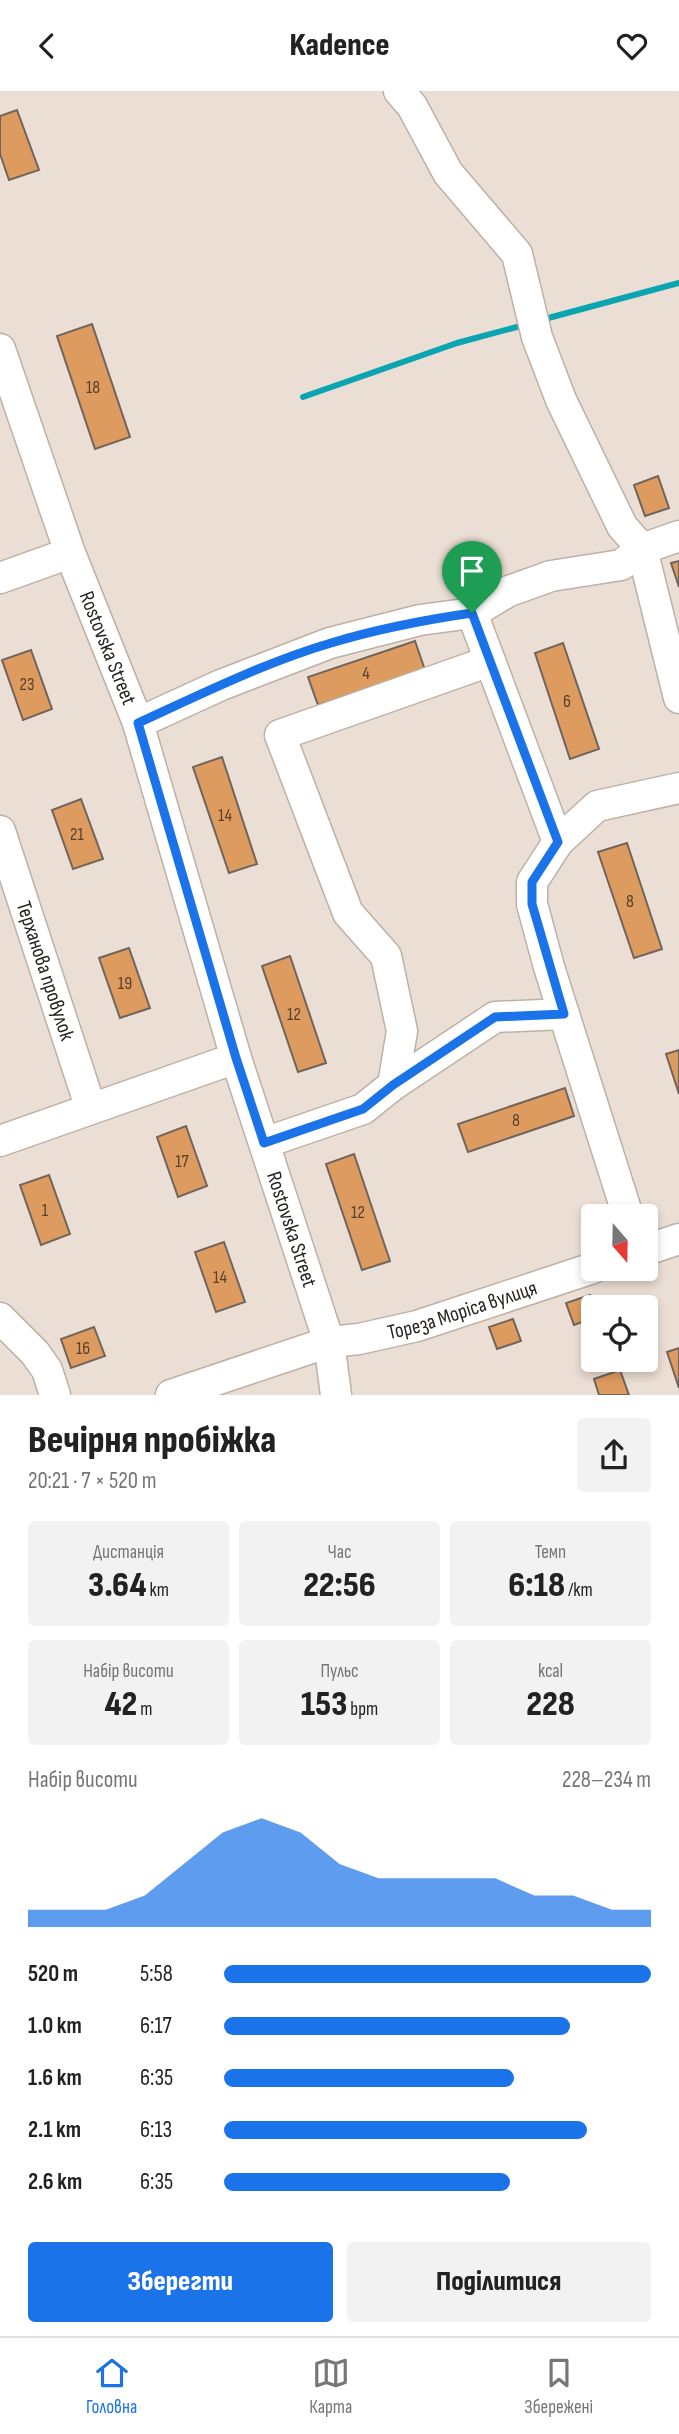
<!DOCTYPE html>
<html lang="uk">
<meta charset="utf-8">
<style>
:root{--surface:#fff;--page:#f2f2f2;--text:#222;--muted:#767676;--line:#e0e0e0;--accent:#1a73e8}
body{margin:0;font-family:"Sofia Sans Condensed",sans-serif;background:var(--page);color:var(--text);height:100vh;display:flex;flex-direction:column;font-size:26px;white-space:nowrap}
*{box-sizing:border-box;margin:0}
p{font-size:23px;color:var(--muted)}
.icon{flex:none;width:38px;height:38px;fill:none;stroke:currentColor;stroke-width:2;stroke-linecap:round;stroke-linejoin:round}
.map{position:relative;height:1304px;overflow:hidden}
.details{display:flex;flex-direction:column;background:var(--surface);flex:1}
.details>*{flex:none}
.needle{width:46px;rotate:160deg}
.controls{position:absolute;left:581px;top:1113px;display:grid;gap:14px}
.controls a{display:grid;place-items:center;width:77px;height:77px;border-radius:7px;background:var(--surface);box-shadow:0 4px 10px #0003;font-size:35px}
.pin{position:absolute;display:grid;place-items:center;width:60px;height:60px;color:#fff;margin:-72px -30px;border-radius:50% 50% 50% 0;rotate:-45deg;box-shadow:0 0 7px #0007}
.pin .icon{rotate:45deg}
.round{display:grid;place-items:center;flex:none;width:74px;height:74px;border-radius:7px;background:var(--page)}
.summary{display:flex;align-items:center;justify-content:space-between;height:119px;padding:0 28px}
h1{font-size:38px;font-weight:800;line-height:52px}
.figures{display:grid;grid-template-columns:repeat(3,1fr);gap:10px;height:119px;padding:7px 28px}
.figures div{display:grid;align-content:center;border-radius:7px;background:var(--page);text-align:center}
.figures b{font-size:35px;font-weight:800}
.figures small{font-size:19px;font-weight:400}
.figures p{font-size:19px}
.chart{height:196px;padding:14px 28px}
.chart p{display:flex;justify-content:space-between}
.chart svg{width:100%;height:126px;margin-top:7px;fill:var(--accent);opacity:.7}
.cta{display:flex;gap:14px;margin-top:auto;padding:14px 28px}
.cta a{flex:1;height:80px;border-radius:7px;background:var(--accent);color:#fff;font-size:28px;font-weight:800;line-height:80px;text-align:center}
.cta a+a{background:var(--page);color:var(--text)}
ul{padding:0 28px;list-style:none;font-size:23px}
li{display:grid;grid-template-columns:112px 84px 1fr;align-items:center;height:52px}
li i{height:18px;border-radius:9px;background:var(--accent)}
header{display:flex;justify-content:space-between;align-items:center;height:91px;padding:0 28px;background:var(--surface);font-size:32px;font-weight:800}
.dock{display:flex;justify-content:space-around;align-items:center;height:98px;border-top:2px solid var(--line);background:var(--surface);font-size:19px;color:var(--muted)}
.dock a{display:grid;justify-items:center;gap:4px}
.dock .selected{color:var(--accent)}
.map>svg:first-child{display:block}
</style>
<header><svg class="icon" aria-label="back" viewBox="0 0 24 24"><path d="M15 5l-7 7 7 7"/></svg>Kadence<svg class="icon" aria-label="heart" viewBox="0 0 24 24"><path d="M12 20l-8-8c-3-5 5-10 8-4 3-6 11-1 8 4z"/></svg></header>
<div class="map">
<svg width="679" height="1304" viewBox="0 0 679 1304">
<rect width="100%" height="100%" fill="#ebded4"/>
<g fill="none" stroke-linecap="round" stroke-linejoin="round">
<path stroke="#0ba5b2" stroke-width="6" d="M541,229L679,192
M303,306L457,252L524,234"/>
</g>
<path fill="#de9b5f" stroke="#70655c" stroke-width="2" d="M17,19L39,79L9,89L0,63V25Z
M92,233L130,346L95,358L57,245Z
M658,385L669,417L645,425L634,394Z
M679,470V496L671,472Z
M415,550L425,579L318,614L308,586Z
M563,552L599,658L570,668L535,562Z
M31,559L52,618L23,629L2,569Z
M222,666L257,773L229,782L193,676Z
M81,708L103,768L73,778L52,719Z
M627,752L662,858L634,867L598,761Z
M129,857L150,917L120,927L99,867Z
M290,865L326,972L298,981L262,875Z
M679,959V1003L666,963Z
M565,997L574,1025L468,1061L458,1033Z
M186,1035L207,1095L178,1106L157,1046Z
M354,1063L390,1170L362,1179L326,1073Z
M49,1084L70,1143L41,1154L20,1094Z
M224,1151L245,1211L216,1221L195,1161Z
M590,1204L595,1216L593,1227L574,1234L566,1212Z
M513,1228L521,1250L497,1258L489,1236Z
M94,1236L105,1265L71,1277L61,1248Z
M679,1257V1297L667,1261Z
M620,1279L629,1304H599L594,1288Z"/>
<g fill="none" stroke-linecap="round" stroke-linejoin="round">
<g stroke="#bdb1a6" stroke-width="33">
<g id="minor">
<path d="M399,0L412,15L448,82L517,163L537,246L561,309L622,435L642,458L679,607"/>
<path id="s1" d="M0,258L70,462L138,632L236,967L329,1251L336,1304"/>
<path d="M0,487L70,462"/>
<path d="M472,522L558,751"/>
<path d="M138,632L221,594L330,552L420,529L472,522L509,500L551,485L621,474L642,458L679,445"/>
<path id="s2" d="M0,740L91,1018"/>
<path d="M393,994L402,940L386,865L348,822L280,644L490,570"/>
<path d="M0,1050L236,967"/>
<path d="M264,1052L363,1018L393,994L495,926L564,923"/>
<path d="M628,1125L549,876L532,813V791L558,751L597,715L679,697"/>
<path d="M646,1159L679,1148"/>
<path d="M0,1227L35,1262L47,1279L55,1304"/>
<path id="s3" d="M171,1304L329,1251L359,1248L417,1235L593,1177"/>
</g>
</g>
<use href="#minor" stroke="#fff" stroke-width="30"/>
</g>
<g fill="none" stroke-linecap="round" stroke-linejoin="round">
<g stroke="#fff" stroke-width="14">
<path id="route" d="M472,522L558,751L532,791V813L564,923L495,926L393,994L363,1018L264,1052L236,967L138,632C199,604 266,571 331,552C377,538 424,529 472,522Z"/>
</g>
<use href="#route" stroke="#1a73e8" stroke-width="9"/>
</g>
<g text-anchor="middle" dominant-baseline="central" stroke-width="7" stroke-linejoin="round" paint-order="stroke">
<g font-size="18" fill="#56412f">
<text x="93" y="296">18</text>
<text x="366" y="582">4</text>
<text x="27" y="593">23</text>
<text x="567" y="610">6</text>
<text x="225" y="724">14</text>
<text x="77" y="743">21</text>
<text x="630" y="810">8</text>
<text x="125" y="892">19</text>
<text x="294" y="923">12</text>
<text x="516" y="1029">8</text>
<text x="182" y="1070">17</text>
<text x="45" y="1119">1</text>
<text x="358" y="1121">12</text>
<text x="220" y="1186">14</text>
<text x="83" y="1257">16</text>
</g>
<g font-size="21" fill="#28231f" stroke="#f9ece1">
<text stroke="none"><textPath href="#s1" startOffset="318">Rostovska Street</textPath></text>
<text stroke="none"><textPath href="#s2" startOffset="147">Терханова провулок</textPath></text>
<text stroke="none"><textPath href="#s1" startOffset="928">Rostovska Street</textPath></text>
<text stroke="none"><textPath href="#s3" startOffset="304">Тореза Моріса вулиця</textPath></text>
</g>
</g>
</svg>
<div class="controls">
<a><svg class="needle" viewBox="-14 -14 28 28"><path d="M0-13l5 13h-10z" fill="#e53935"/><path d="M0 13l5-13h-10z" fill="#767676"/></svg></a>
<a><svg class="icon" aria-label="locate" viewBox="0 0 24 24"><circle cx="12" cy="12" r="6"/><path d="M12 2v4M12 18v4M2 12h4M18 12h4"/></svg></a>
</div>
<div class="pin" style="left:472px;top:522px;background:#1e9e55"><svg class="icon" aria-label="arrive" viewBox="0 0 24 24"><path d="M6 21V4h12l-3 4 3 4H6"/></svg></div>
</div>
<section class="details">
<div class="summary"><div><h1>Вечірня пробіжка</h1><p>20:21 · 7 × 520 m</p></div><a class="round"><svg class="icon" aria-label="share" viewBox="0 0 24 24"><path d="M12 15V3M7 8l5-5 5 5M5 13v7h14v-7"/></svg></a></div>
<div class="figures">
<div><p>Дистанція</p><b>3.64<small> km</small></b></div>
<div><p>Час</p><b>22:56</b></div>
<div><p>Темп</p><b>6:18<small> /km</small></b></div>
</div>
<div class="figures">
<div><p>Набір висоти</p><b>42<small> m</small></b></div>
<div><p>Пульс</p><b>153<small> bpm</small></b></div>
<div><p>kcal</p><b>228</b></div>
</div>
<div class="chart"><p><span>Набір висоти</span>228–234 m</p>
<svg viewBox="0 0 160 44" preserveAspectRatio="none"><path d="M0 44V38L10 38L20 38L30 33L40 22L50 11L60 6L70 11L80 22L90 27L100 27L110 27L120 27L130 33L140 33L150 38L160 38V44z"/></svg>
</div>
<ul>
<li><b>520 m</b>5:58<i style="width:100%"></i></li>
<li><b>1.0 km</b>6:17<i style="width:81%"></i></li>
<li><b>1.6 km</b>6:35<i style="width:68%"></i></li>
<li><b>2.1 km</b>6:13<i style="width:85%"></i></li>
<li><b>2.6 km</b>6:35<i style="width:67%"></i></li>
</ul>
<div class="cta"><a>Зберегти</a><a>Поділитися</a></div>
</section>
<nav class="dock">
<a class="selected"><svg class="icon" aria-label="home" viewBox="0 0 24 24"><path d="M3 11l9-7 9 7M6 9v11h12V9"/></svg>Головна</a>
<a><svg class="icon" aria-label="map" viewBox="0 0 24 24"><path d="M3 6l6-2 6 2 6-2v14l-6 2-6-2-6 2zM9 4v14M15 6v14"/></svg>Карта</a>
<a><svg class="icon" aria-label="saved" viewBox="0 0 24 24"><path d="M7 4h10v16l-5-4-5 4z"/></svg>Збережені</a>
</nav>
